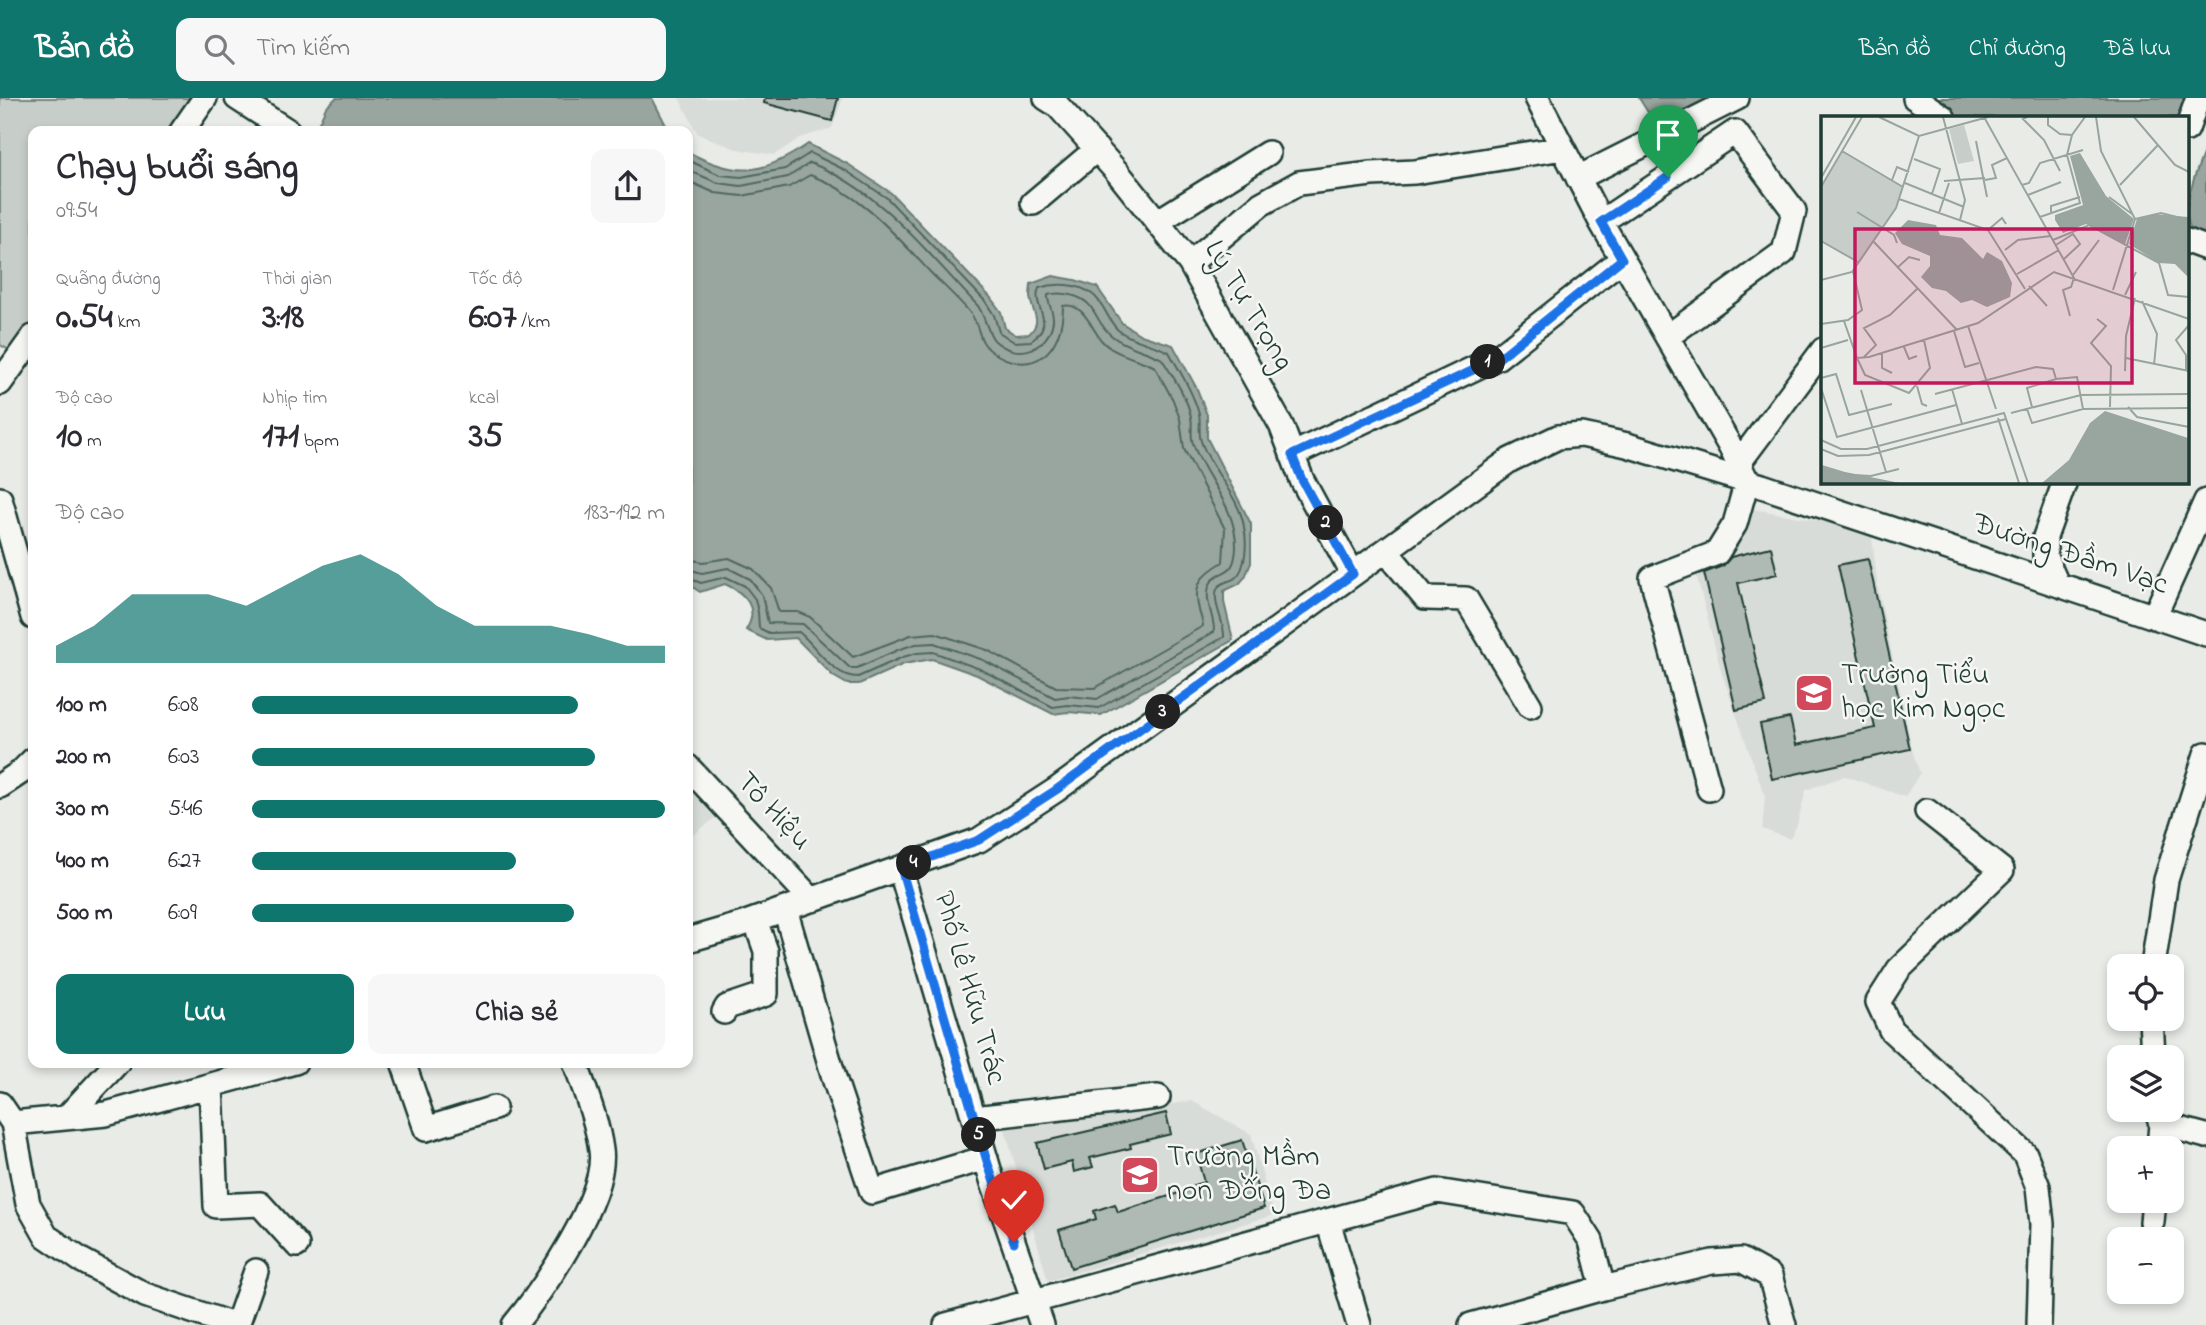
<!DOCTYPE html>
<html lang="vi">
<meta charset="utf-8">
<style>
:root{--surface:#fff;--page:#f7f7f7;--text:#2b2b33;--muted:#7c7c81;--accent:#0f766e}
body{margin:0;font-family:"Indie Flower",sans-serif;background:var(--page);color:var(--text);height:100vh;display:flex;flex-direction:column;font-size:26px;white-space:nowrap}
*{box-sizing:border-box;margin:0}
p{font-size:23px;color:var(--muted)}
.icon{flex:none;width:38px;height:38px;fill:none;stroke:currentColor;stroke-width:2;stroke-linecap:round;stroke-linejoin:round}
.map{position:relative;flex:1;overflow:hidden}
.sheet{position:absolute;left:28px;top:28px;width:665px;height:942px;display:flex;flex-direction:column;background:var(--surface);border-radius:14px;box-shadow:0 4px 10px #0003}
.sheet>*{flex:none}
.tools{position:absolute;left:2107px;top:856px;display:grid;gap:14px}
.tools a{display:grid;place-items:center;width:77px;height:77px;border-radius:14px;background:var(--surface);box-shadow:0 4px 10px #0003;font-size:35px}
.pin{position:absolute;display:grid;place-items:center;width:60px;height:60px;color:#fff;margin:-72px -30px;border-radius:50% 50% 50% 0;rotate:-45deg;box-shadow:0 0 7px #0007}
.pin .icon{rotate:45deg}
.km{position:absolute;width:35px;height:35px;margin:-18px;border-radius:50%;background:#222;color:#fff;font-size:19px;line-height:35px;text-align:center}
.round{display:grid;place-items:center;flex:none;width:74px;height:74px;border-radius:14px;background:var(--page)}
.head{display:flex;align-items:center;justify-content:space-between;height:119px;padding:0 28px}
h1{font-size:38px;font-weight:700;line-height:52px}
.metrics{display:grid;grid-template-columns:repeat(3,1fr);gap:10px;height:119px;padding:7px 28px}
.metrics div{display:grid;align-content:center}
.metrics b{font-size:35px;font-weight:700}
.metrics small{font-size:19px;font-weight:400}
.metrics p{font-size:19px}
.chart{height:196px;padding:14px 28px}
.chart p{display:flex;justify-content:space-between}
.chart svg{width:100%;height:126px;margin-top:7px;fill:var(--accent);opacity:.7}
.primary-button{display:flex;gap:14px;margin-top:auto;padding:14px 28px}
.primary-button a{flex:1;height:80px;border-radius:14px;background:var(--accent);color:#fff;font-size:28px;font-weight:700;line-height:80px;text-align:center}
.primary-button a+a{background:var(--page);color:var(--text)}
ul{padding:0 28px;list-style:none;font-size:23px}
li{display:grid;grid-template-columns:112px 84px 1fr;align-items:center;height:52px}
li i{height:18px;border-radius:9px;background:var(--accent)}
header{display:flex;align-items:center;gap:42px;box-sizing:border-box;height:98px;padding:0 35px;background:var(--accent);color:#fff}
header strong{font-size:33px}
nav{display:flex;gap:38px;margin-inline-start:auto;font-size:24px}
.search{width:490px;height:63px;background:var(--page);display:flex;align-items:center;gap:18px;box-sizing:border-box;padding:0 24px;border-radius:14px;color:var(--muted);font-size:26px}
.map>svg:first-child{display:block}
</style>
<header>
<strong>Bản đồ</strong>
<div class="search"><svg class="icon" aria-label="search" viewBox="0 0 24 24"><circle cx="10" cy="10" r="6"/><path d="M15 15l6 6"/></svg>Tìm kiếm</div>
<nav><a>Bản đồ</a><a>Chỉ đường</a><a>Đã lưu</a></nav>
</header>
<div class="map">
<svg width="2206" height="1227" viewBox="0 0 2206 1227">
<rect width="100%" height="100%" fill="#e9ebe7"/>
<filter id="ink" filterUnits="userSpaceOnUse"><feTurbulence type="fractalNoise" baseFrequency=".0143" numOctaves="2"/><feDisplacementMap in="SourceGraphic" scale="14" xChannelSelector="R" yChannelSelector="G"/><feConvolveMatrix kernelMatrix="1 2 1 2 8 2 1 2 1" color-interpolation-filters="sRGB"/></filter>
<g filter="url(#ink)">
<path fill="#d8dcd8" d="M679,0H843L832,30L800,40L774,57L736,51L698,36Z
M1753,411L1871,431L1878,490L1912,652L1920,675L1905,699L1845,678L1806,692L1797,727L1790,741L1762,731L1765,699L1722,576L1694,468L1741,445Z
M688,684L719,717L688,741Z
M1192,1003L1251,1036L1274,1117L1048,1183L1005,1031Z"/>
<path fill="#c7cec9" stroke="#73867e" stroke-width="2" d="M0,0H202L178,33H33V239L20,258L0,247Z"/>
<path fill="#99a6a0" stroke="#687c75" stroke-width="2" d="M336,0H652L669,33H315L326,9Z
M1639,0H1714L1656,27Z
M1929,0H2193L2185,19H1957Z
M808,46L848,66L891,95L990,199L1001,214L1005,230L1016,237L1029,236C1044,222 1031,214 1030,198C1030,194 1031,190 1031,186L1053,178L1075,182L1097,189L1122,225L1141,237L1173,247L1197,291L1207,317V340L1251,426V465L1245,479L1239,486L1224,493V504L1233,542L1101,617L1068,614L1053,616L977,577L932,561L904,566L859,586H847L833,578L796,540L767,542L746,532C760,510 745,495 725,486L700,494L688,486V54C737,80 763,77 808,46Z
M2206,48V145C2169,129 2197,74 2206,48Z"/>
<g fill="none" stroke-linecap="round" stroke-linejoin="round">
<path stroke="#50675f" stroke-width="2" d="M688,62L720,77L741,79L785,71L810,55L845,72L887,100L985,203L994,217L999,234L1014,244L1031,243C1058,223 1031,210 1039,190C1055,185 1078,185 1092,196C1104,204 1107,222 1118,232C1133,244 1152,245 1169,254C1180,274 1193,294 1199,316C1201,325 1198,334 1201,343C1210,371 1240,399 1244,429C1247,442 1247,471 1235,480C1230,484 1220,484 1217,491C1212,506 1225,524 1224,539L1099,610L1068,607L1053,609L980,571L933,554L917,555L903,559L858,579C833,579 817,549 799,534L769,535L759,530L758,514L755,501L745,488L726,479L701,485L688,480
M688,72L718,85L741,88L788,79L810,65C880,91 928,156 978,208C985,218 988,237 995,243C1017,262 1048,253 1053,223C1054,213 1047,205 1048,197C1055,195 1058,195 1065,196C1099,201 1091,221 1112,238C1127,250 1146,252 1162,261C1173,279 1187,298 1191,319C1193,328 1190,337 1193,346C1206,382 1237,409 1236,450C1234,483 1219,468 1210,486C1203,502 1215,519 1214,534L1097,601L1069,598L1055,600L983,562L934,545L916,546L900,551L857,570H850L803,526L768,525L762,497L750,481L728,470L702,475L688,471
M688,83L715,95L742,98L789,89L810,77C860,95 895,136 930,174C944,188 959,201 971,216C980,228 978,244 991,253C1033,282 1063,253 1063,208C1083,204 1091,229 1101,242C1115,258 1138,260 1155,269L1173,302L1180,321L1184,351L1225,431L1223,464C1203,476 1192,485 1199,512C1200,518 1203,522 1203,528L1095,590L1056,589L987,552L935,535L911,537L853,559L810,519L798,514H779L771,490L753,471L729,460L703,464L688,461"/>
</g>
<path fill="#b0bab5" stroke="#1f3d34" stroke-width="2" d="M765,0H838L832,23L764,5Z
M1771,449L1777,476L1738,485L1766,605L1736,612L1704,475L1723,468L1731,459Z
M1868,461L1910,651L1772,681L1760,626L1790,620L1796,647L1875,630L1838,467Z
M1166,1015L1171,1036L1130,1046L1131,1050L1090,1060L1093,1069L1074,1074L1072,1064L1044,1071L1037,1045Z
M1242,1042L1264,1110L1071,1170L1059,1132L1096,1121L1094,1113L1115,1106L1118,1114L1195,1090L1194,1087L1204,1084L1196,1056Z"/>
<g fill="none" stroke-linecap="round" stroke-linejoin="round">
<g stroke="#1f3d34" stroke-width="28">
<path id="minor" d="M237,0L288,33
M1046,0L1057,7L1118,75L1190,165L1281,327L1302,382L1353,476
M1537,0L1601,124L1731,350L1747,383L1735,426L1717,455L1652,480L1709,691
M1915,0L1943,19
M2187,31L2198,0
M182,33L205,0
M1578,80L1737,0
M1033,105L1097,51
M1157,124L1268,55
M1601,124L1735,34L1794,113L1784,154L1667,239
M2187,143L2206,150
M1190,165L1261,106L1299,85L1371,76L1415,74L1563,50
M0,285L33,239
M1292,357L1498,259L1622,161
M1738,366L1823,252
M0,401L33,519
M1386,453L1425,500L1466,501L1530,608
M2057,486L2045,459V439L2065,383
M2154,519L2206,403
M688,669L812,802
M0,688L21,674L33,662
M1927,713L2002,772L1899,871L1878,904L1891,932L2025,1056L2038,1089L2042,1126L2039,1227
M900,770L993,1085L1042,1227
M785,811L835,983L872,1094L986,1060
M688,842L743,826L979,742L1056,692L1510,362L1558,339L1582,337L1627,347L1762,388L2206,536
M2153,868L2166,782L2206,656
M724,914L727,909L766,896V853L755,822
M2151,920L2153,959
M403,964L426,1031L494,1010
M211,987L216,1108L260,1106L297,1147
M0,1006L13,1025L106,1016L295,964
M2157,1012L2161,1026L2159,1050
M66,1020L118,964
M974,1020L1158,999
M13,1025L28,1106L46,1138L81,1162L145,1197L233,1227
M2161,1026L2206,1038
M1328,1123L1359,1227
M2152,1124L2154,1102
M237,1227L256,1173
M514,1227C543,1192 608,1098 601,1052C597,1022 585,993 575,964
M946,1227L1437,1093L1573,1115L1591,1143L1603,1190L1712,1164L1741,1162L1770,1178L1784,1227
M1471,1227L1603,1190"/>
</g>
<use href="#minor" stroke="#f6f6f2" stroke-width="23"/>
</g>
</g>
<g fill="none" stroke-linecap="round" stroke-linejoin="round" filter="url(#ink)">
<g stroke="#fff" stroke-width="14">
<path id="route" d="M1014,1144L986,1060L901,770L979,742L1056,692L1353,476L1302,382L1292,357L1499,260L1622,161L1601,124L1668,79"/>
</g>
<use href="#route" stroke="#1a73e8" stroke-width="9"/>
</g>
<defs>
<g id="school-square" transform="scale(2.0125)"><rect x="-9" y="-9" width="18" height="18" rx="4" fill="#d1495b" stroke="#f6f6f2"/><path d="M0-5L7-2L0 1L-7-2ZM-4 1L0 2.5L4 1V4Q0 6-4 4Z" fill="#fff"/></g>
</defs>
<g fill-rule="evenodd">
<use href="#school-square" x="1814" y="595"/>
<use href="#school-square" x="1140" y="1077"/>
</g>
<g text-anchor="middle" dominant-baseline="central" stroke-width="5" stroke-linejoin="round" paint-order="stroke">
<g font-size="30" fill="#1f3d34" stroke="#f6f6f2">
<text transform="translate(1248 208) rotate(59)">Lý Tự Trọng</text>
<text transform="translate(2070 457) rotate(18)">Đường Đầm Vạc</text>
<text transform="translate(773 714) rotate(47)">Tô Hiệu</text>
<text transform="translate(969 890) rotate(74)">Phố Lê Hữu Trác</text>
</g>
<g font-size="30" fill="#1f3d34" stroke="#f6f6f2" text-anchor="start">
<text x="1841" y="578">Trường Tiểu<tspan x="1841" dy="34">học Kim Ngọc</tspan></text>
<text x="1167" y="1060">Trường Mầm<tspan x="1167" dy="34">non Đống Đa</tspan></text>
</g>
</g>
<g transform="translate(1821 18)">
<rect width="368" height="368" fill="#e9ebe7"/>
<path d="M143,9L153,45L137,48L128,13ZM21,35L82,71L75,92L37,146L0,125V71Z" fill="#c7cec9"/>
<path d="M259,37L285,80L313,103L304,128L265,108L242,117L234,104V99L262,89L249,40ZM333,98L367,101V161L354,148L338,147L308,128L316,103ZM87,104L115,109L119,119L141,122L162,143L166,136L181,145L191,167L189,181L166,191L151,184L140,187L125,175L111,172L100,161L109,150V140L81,128L74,117ZM284,295L367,322V367H221L248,344L269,307ZM1,349L24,356L79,367H0Z" fill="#99a6a0"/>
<path fill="none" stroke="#98a59f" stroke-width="2" d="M58,1L98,20L167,1M122,1L144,84L139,104M163,1L253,162L250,171L242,174L249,200M206,1L202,3L223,24L239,55M227,1V9L239,18L251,19M275,1L280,35L314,103L292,174M313,1L354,49L368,56M155,25L166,81M21,35L82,71M93,43L119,53L111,78M0,62L35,1M71,64L76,51L88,56M164,64L175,62L171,49L186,42M123,65L164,62M84,67L143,91M201,69L208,67L219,47L262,34M299,69L337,29M0,71L41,1M207,79L240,66M288,81L311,98M78,83L167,114L204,173M36,96L73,119L76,127M230,96V90L259,81M118,97L128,67M219,101L259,87L246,39L251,19L264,1M314,103L340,97L368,104M167,114L181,102L185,108M232,124L268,109L338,147L347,179L368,181M0,125L37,146M52,125L136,214M235,129L252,118L259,128L243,143M184,134L197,124L230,120M76,152L88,141L99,144M196,158L238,134M252,159L278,124M0,164L31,156L75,92L98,20M208,170L226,190M304,179L315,156M321,185L336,218L333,249M276,203L285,210L270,227L290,250L289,291M23,205L36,242L48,241L157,207L233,156L368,203M0,208L27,204L41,194L32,155M147,210L175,293M133,215L144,251L158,247M83,231L88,243L96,240M0,232L27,224M61,237V252L71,257M43,241L55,229L43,212L69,199L96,173M36,242L44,259L88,277L109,252L103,224M305,242L368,255M304,255L305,220L314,182M365,255V239L355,224L368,209M0,262L15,258L28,299L71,288M96,270L101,288L106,290M0,272L16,321L135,289M131,273L141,308M40,274L65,356M114,278L215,251L232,253L235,263L256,261L262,293L211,307L206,293M211,291L206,272L235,263M307,291L316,301L368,311M262,293L368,292M190,297L260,279L368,278M177,302L198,367M0,324L20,333H46L183,297L207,367M0,333L17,340L48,339L185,303M0,357L50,360L78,353"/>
<path fill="#c2185b" fill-opacity="0.15" stroke="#c2185b" stroke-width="3.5" d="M34,113H311V267H34Z"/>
<rect width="368" height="368" fill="none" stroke="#1f3d34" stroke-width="3.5"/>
</g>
</svg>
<div class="tools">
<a><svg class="icon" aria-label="locate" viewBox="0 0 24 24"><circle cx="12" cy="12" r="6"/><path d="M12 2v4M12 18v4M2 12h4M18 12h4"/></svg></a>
<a><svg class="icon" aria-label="layers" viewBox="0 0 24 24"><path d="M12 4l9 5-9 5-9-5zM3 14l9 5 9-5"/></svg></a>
<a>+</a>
<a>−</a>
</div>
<div class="pin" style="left:1668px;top:79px;background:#1e9e55"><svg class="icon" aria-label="arrive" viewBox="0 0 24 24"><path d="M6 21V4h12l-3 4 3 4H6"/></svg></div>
<div class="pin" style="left:1014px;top:1144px;background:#d93025"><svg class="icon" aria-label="check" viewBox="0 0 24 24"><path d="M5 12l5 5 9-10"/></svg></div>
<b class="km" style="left:1488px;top:264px">1</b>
<b class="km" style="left:1326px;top:425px">2</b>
<b class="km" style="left:1163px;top:614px">3</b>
<b class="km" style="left:914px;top:765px">4</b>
<b class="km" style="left:979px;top:1037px">5</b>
<section class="sheet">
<div class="head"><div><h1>Chạy buổi sáng</h1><p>09:54</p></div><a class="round"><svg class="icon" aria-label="share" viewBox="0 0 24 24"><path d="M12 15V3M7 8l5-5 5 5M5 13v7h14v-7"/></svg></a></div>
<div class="metrics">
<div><p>Quãng đường</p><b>0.54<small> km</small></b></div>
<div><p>Thời gian</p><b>3:18</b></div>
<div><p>Tốc độ</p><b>6:07<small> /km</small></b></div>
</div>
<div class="metrics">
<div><p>Độ cao</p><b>10<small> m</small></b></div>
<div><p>Nhịp tim</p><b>171<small> bpm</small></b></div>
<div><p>kcal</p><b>35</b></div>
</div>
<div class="chart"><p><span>Độ cao</span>183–192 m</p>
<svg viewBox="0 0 160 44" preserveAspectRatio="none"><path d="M0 44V38L10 31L20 20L30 20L40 20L50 24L60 17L70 10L80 6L90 13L100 24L110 31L120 31L130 31L140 34L150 38L160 38V44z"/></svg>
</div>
<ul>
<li><b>100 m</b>6:08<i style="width:79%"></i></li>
<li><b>200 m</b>6:03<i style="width:83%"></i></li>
<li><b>300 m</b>5:46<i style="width:100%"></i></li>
<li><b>400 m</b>6:27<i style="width:64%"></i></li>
<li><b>500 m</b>6:09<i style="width:78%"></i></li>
</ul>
<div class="primary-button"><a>Lưu</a><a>Chia sẻ</a></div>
</section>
</div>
